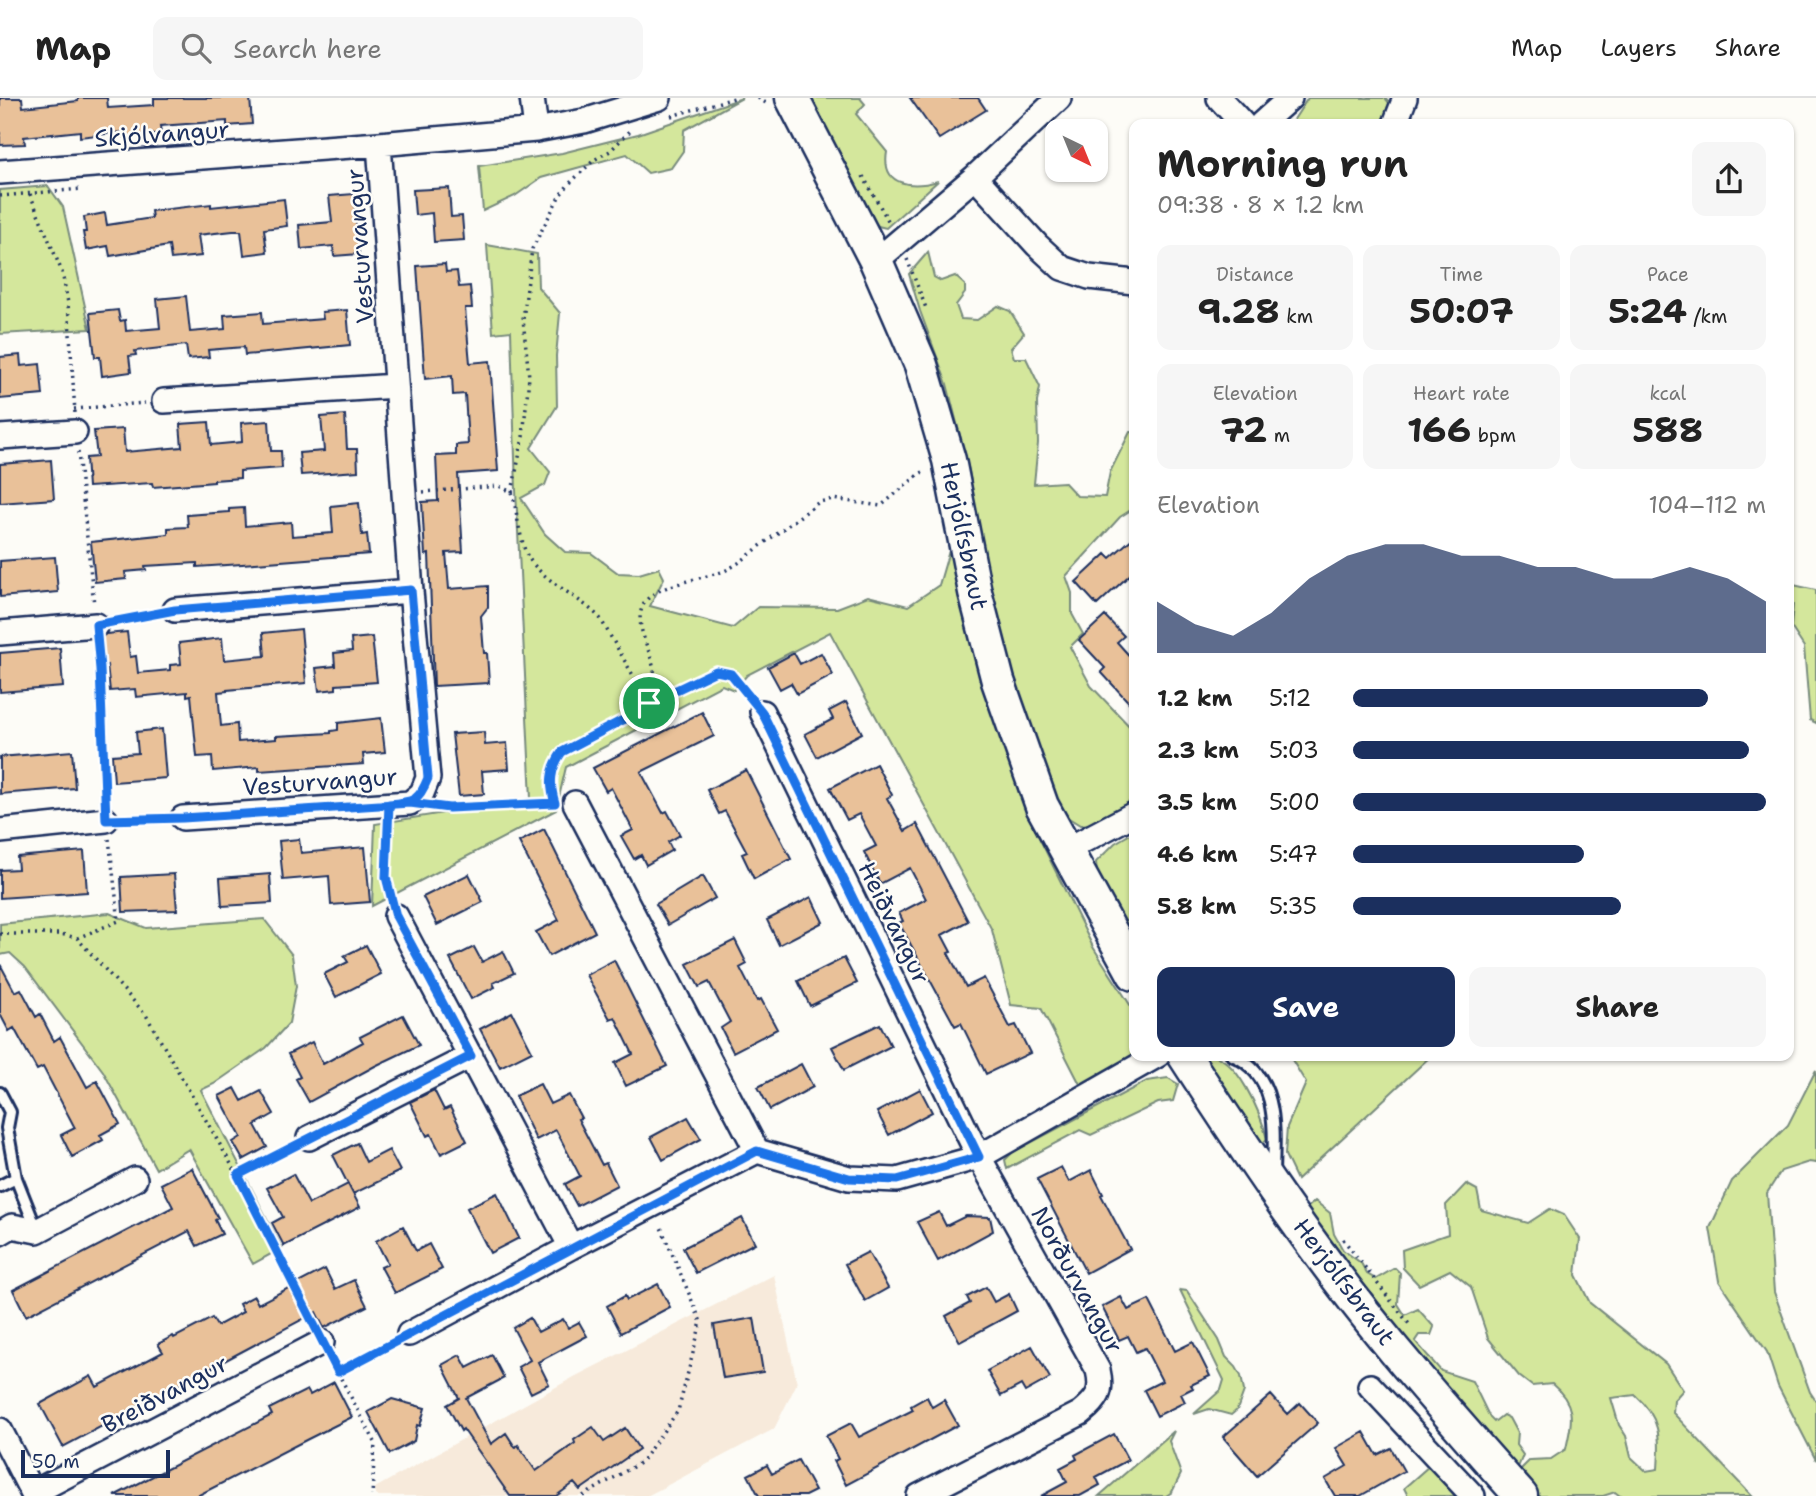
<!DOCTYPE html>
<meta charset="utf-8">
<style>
:root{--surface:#fff;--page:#f6f6f6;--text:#222;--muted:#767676;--line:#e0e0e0;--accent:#1b2f5e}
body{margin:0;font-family:"Shantell Sans",sans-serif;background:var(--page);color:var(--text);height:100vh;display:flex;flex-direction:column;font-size:26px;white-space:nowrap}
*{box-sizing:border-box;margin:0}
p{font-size:23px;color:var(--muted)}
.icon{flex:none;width:38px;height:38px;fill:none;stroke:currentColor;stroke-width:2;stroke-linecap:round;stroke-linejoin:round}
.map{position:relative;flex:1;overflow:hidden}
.panel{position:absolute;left:1129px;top:21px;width:665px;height:942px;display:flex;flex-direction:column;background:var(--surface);border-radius:14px;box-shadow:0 2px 5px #0004}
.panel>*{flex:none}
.needle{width:46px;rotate:137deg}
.buttons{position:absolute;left:1045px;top:21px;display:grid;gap:14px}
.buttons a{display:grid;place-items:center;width:63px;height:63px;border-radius:14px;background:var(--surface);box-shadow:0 2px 5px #0004;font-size:35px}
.scale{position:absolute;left:21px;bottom:18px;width:149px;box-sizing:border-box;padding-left:7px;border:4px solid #1b2f5e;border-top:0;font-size:19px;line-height:24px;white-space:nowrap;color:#1b2f5e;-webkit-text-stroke:5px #fdfcf7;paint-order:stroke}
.pin{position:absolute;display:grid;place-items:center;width:60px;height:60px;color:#fff;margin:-30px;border:4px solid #fff;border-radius:50%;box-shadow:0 2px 7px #0007}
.round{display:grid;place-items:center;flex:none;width:74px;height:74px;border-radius:14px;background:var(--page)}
.head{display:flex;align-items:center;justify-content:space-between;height:119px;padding:0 28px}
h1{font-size:38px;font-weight:700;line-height:52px}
.figures{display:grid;grid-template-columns:repeat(3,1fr);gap:10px;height:119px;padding:7px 28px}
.figures div{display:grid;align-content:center;border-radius:14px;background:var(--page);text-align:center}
.figures b{font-size:35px;font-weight:700}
.figures small{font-size:19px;font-weight:400}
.figures p{font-size:19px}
.chart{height:196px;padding:14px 28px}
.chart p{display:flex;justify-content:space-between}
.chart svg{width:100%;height:126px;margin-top:7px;fill:var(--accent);opacity:.7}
.primary-button{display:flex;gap:14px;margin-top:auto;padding:14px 28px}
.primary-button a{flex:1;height:80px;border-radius:14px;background:var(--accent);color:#fff;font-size:28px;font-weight:700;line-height:80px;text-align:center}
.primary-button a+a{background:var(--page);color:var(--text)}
ul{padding:0 28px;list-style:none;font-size:23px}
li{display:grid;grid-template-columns:112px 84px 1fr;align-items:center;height:52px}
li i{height:18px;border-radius:9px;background:var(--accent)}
header{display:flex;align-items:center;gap:42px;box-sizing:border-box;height:98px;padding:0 35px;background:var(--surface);border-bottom:2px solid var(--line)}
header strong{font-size:33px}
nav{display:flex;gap:38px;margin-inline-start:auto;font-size:24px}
.search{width:490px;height:63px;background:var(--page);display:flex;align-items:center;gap:18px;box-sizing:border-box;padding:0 24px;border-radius:14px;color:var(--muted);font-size:26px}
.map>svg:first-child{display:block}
</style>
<header>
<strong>Map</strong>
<div class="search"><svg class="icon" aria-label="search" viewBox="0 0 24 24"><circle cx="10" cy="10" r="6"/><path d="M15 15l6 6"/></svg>Search here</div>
<nav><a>Map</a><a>Layers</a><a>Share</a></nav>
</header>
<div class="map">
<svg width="1816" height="1398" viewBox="0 0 1816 1398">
<rect width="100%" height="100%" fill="#fdfcf7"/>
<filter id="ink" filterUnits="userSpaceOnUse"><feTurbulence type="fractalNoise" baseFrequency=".0143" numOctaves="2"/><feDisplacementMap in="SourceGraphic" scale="14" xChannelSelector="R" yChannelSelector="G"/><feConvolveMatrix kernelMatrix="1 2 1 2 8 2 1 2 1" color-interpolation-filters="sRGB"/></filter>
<g filter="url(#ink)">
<path fill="#f7eadb" d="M774,1177L797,1285L774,1331L647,1398H377L373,1391L574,1279Z"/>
<path fill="#d4e79c" stroke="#788b7d" stroke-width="2" fill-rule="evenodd" d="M742,0L684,32L683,53L671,70L648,75L627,56L541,80L515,98L483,113L479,68L562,55L638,36Z
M806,0H860L865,6L856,16L887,54C881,89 913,90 938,83L886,130L878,128L870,120Z
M1308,0H1385L1389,5L1381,26H1291Z
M48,88L63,109L90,231L0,236V92Z
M487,147L537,156L538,189L560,215L556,258L557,308L531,350L550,374L545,387L521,400L545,436L565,454L591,455L618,475L639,476L659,470L664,480L650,508L733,530L758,509L837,510L868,498L908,508L939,487L951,446L981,581L1025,711L1093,849L1134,913V957H1140L1082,990L1041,910L1011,907L992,832L830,534L747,577L734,592L722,587L566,669L556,712L372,808L375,726L531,701L516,392L511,233L493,235Z
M928,154L934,179L941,183L955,178L965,187V195L956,207L961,221L977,222L998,208L1010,213L1024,235L1011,250L1014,260H1026L1040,289L1037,304L1038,345L1034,386L1064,384L1077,398L1105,399L1110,374L1130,334H1134V410L1120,419L1066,478L1072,495V516L1083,536L1070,549L1091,588L1134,633V706L1102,725L1080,727L1064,717L1036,662L990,495L969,373L947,286L920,213L909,176Z
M1789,486L1816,492V625L1810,622L1804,549L1791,529L1793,507L1789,503Z
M1134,734V846L1098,784L1096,764L1115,745Z
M109,815L146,830L264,821L292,857L296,888L289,925L266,950L214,986L201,992L282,1150L253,1166L189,1051L156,1071L103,973L25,869L10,855L0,857V826Z
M1208,957C1237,957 1261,1016 1267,1041L1262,1046L1256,1040L1206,964Z
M1289,957H1432L1297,1082L1285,1057L1287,1029L1306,985Z
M1816,972V1065L1809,1064L1781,1073L1767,1095L1774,1194L1810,1294L1816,1303V1362L1778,1288L1767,1254L1719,1183L1710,1130L1732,1083L1788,1027Z
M1168,980L1178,986L1173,1003L1158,1005L1091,1037L1080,1032L1007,1071L1005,1062L1013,1054L1147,983Z
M1466,1086L1477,1092L1481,1112L1528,1125L1550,1111L1564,1117L1580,1141L1576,1177L1590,1205L1666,1266L1683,1292L1674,1302L1673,1315L1752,1398H1620L1615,1394L1603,1398H1537L1520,1372L1530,1362L1551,1361L1566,1351C1572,1322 1577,1307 1552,1286L1532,1288L1519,1278L1488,1240L1471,1189L1450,1172L1419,1187L1403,1170L1402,1152L1448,1136L1446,1107ZM1635,1297C1661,1320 1660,1338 1658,1371L1646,1373L1631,1359L1626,1338L1619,1327L1611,1300Z
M1315,1103L1330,1115L1334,1136L1343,1152L1361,1165L1367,1176L1376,1181L1395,1170L1400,1175L1398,1206L1405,1217L1418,1211L1434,1229L1431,1237H1419L1415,1243L1441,1273L1472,1283L1490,1320L1494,1324L1503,1317L1509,1320L1517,1335L1516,1347L1523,1357L1519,1367L1512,1375L1351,1176L1307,1110Z
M1180,1192L1187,1193L1219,1242L1226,1259L1236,1269L1241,1278L1244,1293L1237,1312L1231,1317L1209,1311L1194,1316L1221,1292L1224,1282Z
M1174,1333L1169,1343L1181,1376L1172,1394L1166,1398H1099Z
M1429,1368L1458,1398H1408L1404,1390Z"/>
<path fill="#e9c199" stroke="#1b2f5e" stroke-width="2" d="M0,0H22L23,9L78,3V0H107L108,10L154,7V0H250L252,26L227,28V23L160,28L161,36L123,39V34L80,39V33L24,39L25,46L0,47Z
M910,0H978L986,12L939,41Z
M449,90L451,119L462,118L464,142L434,144L432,115L415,117L413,92Z
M354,96L359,156L334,158L333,148L301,151L299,127L332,124L329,98Z
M284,101L287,128L264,131L267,154L244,157L241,133H233L198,137L201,158L171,161L169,148L110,158L108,148L86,152L83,134H86L84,119L105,115L107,127L152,120L151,113L211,106V109Z
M445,166L446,174L457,173L459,189L470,188L472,210H465L470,265L490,263L498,373L458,376L463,454L446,455L449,491L488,488V509L481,518L484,555H487L489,585L434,588L429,456L425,457L422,404L438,403L436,358L456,357V347L468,346L465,296L453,297L452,278L425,281L417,168Z
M186,198L190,234L225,231L224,217L262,214L263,226L323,221L322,214L347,212L350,247L245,257L244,249L208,252L209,259L188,261L186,247L135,253L136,257L129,258L131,274L102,278L100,259H95L90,215L118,212L120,223L125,222L126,233L160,230L157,201Z
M20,257L21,268L40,266L43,297L0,301V259Z
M345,317L347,351H357L358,373L301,377L299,355L324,353L321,319Z
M269,323L271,353H281L282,370L240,373V380L214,382V384L153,389L152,385L88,389L86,360L97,359L94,333L123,331L125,354L182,349L180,326L209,324L211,347L242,344L241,325Z
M51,362L54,401L0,405V366Z
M359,405L362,437L367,436L369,456L242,466L197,469V465L145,468L146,472L125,474L126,481L95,484L91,444L168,436V430L188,429L187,417L229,414V411L244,410L245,428L291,424L292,438L333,435L331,408Z
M1134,439V473L1097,507L1076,484L1106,456L1110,460Z
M55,459L58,494L0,499V463Z
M1105,518L1124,538L1117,544L1134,563V610L1101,574L1105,570L1079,542Z
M301,531L306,585L227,592V593L218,594L221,628L237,626L238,644L276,641V638L331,635V633L338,632V625L381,620L385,654L363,656L364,666L259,673V669L213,673L212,658L197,659L191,597L187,598V594L136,599L135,591L110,593L107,567L103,568L100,540L106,536L127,534L130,559L136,558L138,575L170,572V567L181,566L179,545L222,540L224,562L265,558L263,535Z
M372,539L377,584L336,587V591L319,593L316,570L335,568L334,555L352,553L351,541Z
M60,550L63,589L0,594V555Z
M794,555L800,566L821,555L833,577L797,596L791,585L780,591L768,569Z
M846,604L862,635L817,659L805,636L833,621L829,613Z
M702,614L714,638L641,674L663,715L667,713L680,737L668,744L672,752L646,767L641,757L634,761L621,738L633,732L611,690L606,693L593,670Z
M162,631L166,680L114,684L112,657L138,655L136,634Z
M484,634L485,647L507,645L509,671L482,673L484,696L459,698L452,636Z
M72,653L75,690L0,696V659Z
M876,666L892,697L887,700L905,733L917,726L968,823L942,837L951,854L948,855L966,889L984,880L1010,929L1016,927L1030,955L986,976L961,925L955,928L899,825L903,823L899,815L926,801L910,770L880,786L864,754L876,748L859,716L847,722L830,690Z
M746,672L791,761L754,781L742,756L747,754L725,713L719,716L707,692Z
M544,731L595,834L549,858L536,834L559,822L519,744Z
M299,741L301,755L365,749L370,804L331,807L329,778L283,782L279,743Z
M84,753L87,794L0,800V772L18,771L17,759Z
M174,776L177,812L123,814L121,779Z
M270,776L272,805L222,808L220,780Z
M469,776L483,804L437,827L423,799Z
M703,778L715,800L668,827L656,806Z
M811,799L823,824L779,847L767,822Z
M735,842L747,866L740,870L757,903L761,901L777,931L733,954L721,930L730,924L709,884L699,889L687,866Z
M366,847L381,876L336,899L324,876L348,864L344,858Z
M474,849L482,864L503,853L514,875L493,885L495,889L471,901L450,861Z
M844,860L857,885L810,908L798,883Z
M614,862L667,968L626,988L615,965L633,956L615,919L610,921L586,877Z
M0,866L15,894L21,891L36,919L40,916L54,943L60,939L87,989L97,983L120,1026L100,1037L103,1042L72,1059L61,1037L75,1030L43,969L37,972L14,930L9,933L0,916Z
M512,914L532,953L500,969L480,931Z
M403,917L419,947L375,968L309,1004L296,981L300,979L288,956L312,944L323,966L363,944L360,939Z
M880,926L891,948L844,972L832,949Z
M801,966L813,989L770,1012L758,989Z
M540,986L550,1006L569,997L581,1020L578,1021L602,1067L606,1065L617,1087L577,1108L565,1086L580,1078L556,1032L536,1042L515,998Z
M235,990L242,1003L261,993L274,1016L255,1027L267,1049L243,1062L233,1044L241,1039L219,998Z
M920,991L932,1014L889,1037L877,1014Z
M434,992L444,1012L450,1009L467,1043L441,1056L431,1036L427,1038L410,1004Z
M688,1019L701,1041L663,1062L651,1039Z
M357,1045L366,1064L389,1052L400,1073L353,1096L333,1057Z
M1061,1069L1069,1084L1091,1072L1103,1096L1101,1097L1130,1151L1086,1175L1037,1081Z
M192,1070L218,1120L215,1122L222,1136L197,1148L189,1133L26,1218L13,1192L173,1109L161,1086Z
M293,1076L309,1106L348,1086L360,1109L284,1148L272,1125L283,1119L267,1090Z
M497,1095L519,1140L490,1155L467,1110Z
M939,1114L946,1128L966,1118L990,1119L993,1133L938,1163L917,1124Z
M742,1120L755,1145L696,1175L683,1150Z
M403,1128L416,1153L429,1146L442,1171L395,1195L381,1169L388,1166L376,1143Z
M868,1154L888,1190L865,1203L845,1166Z
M325,1171L335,1191L354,1182L367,1208L324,1230L316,1214L63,1349L40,1306L91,1278L97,1289L163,1254L158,1246L173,1238L174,1240L212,1220L217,1228L243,1214L239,1206L254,1198L258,1206Z
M658,1186L670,1209L621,1235L607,1208L625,1198L627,1202Z
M986,1189L994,1204L1009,1196L1017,1213L960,1244L946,1218L970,1205L967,1199Z
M1121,1199L1128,1212L1149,1202L1175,1253L1193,1244L1210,1278L1191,1287L1193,1290L1181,1296L1185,1304L1157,1318L1144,1292L1162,1283L1145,1250L1136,1254L1128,1238L1119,1242L1102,1209Z
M530,1220L538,1234L563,1221L568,1230L579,1224L587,1238L538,1264L549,1286L531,1295L518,1269L530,1262L513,1230Z
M754,1220L763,1274L723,1280L714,1227Z
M1032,1248L1050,1280L1025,1294L1021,1287L1001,1298L987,1273Z
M460,1257L467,1270L492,1257L504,1280L466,1300L491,1346L506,1335L515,1349L518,1347L536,1373L575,1345L574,1342L593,1329L604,1344L625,1330L639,1351L580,1392L574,1385L556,1398H510L463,1331L461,1333L447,1307L459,1300L442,1267Z
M334,1284L352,1319L308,1341L197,1398H114L272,1317L269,1311L307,1292L310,1297Z
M1271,1297L1288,1316L1300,1305L1318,1325L1257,1378L1223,1339Z
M927,1299L932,1309L944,1302L958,1327L846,1387L834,1363L838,1361L826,1338L851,1325L859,1339L913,1312L911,1308Z
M392,1301L425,1310L420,1328L417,1327L414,1343L390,1356L368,1314Z
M1364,1334L1377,1357L1391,1350L1404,1373L1360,1398H1335L1325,1381L1347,1368L1336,1350Z
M1114,1336L1128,1362L1096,1379L1100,1387L1080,1398H1041L1067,1384L1060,1370L1077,1361L1075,1357Z
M798,1362L815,1393L805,1398H759L748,1377L767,1367L772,1376Z"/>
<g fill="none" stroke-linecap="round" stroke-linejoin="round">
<g stroke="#1b2f5e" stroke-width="16">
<path id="lane" d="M1232,957C1280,977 1274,1033 1273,1075
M0,995L10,1014L7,1030L16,1080L37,1133
M0,1088L16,1080"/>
</g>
<g stroke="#1b2f5e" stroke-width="28">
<path id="street" d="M532,0L536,32
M1219,0L1243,26
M1261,26L1290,0
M1395,26L1405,0
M0,74L379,46L536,32L584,23L659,0
M975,79L1037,147L1062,170L1089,179L1134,184
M876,163L975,79L1059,0
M164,303L396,288
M0,339L75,334
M175,512L411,493
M0,535L96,527
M762,614L979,1059L1098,1272C1103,1294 1098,1301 1081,1315L919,1398
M575,705L757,1053
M183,720L410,705L422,695L428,680L411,493L379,46
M0,733L106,722
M1066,752L1134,716
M396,818L571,1149L757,1053L849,1080L897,1082L979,1059L1158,957
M309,1040L471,958
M0,1135L12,1128L37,1133L135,1081
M409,1236L571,1149
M1370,1288L1473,1398
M0,1332L34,1398
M33,1395L322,1244"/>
</g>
<g stroke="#1b2f5e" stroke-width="37">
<path id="secondary" d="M792,0L876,163L921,267L949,362L975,494L998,583L1042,708L1134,876
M1184,957C1250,1059 1318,1160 1395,1253C1436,1302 1478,1350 1521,1398"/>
</g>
<path stroke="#1b2f5e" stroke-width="3.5" stroke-dasharray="2 5" stroke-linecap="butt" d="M758,0L769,7
M671,18L734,0
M863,78L890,126
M30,96L62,174L68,205L75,315
M0,98L82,91
M907,161L926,210
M74,311L145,305
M78,354L94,507
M423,394L499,388L512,394C516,409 521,448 528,459C544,484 579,498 600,520L649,605L716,573L731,576L749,598
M512,394L523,339L529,279L523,221L532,151L560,97L570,85L594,62L610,53L631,32
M115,523L156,516
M98,546L106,702
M554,702C548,684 551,669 562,654L640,613C680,576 624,535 645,504C657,486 703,481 724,473C736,468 748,458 759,449C779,434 799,419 819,404L833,401L881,408L919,376L927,372
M438,708L449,710L555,705
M126,722L164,721
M388,727L386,779L391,799
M0,836H61L77,840L146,917L243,1087L313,1227
M77,840L119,823L109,741
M238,1077L292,1050
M1343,1141L1409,1226
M331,1262L375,1344L372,1398
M338,1274L391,1245
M583,1398L641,1364L678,1313L701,1224L660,1127"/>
<use href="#lane" stroke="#fdfcf7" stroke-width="10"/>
<use href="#street" stroke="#fdfcf7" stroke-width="23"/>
<use href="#secondary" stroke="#fdfcf7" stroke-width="32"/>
</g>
</g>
<g fill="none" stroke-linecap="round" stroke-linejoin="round" filter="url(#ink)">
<g stroke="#fff" stroke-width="14">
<path id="route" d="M649,605L640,613L562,654C550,671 549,686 555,705L449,710L410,705L183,720L106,722L100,571L96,527L175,512L411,492L428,680C419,703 414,704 389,706L386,779L396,818L471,958L238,1077L338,1274L757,1053L849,1080L897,1082L979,1059L762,614L731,576L716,573L649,605"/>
</g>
<use href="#route" stroke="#1a73e8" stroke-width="9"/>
</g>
<g text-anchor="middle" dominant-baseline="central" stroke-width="5" stroke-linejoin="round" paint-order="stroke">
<g font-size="24" fill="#1b2f5e" stroke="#fdfcf7">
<text transform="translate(162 36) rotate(-4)">Skjólvangur</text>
<text transform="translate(360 148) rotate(-94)">Vesturvangur</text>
<text transform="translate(964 438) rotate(78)">Herjólfsbraut</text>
<text transform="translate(320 684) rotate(-4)">Vesturvangur</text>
<text transform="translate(894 825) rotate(64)">Heiðvangur</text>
<text transform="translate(1077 1182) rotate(61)">Norðurvangur</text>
<text transform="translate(1344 1184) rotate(53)">Herjólfsbraut</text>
<text transform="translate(165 1296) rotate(-28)">Breiðvangur</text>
</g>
</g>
</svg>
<div class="buttons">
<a><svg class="needle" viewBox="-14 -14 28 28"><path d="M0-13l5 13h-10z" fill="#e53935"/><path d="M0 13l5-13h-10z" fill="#767676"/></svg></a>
</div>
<div class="scale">50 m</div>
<div class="pin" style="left:649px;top:605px;background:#1e9e55"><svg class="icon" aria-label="arrive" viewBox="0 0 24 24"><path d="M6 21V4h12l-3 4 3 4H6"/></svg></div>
<section class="panel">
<div class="head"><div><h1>Morning run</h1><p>09:38 · 8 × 1.2 km</p></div><a class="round"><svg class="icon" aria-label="share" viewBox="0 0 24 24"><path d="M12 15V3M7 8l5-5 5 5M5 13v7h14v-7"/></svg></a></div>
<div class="figures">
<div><p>Distance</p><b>9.28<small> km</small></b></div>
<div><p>Time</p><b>50:07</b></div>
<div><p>Pace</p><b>5:24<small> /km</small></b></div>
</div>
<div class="figures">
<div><p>Elevation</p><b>72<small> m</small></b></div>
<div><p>Heart rate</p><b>166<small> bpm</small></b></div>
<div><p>kcal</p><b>588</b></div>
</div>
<div class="chart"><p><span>Elevation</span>104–112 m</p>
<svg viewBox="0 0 160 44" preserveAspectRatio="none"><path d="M0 44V26L10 34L20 38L30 30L40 18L50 10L60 6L70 6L80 10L90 10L100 14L110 14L120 18L130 18L140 14L150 18L160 26V44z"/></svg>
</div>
<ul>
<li><b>1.2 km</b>5:12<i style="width:86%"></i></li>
<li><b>2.3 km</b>5:03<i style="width:96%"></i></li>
<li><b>3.5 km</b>5:00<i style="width:100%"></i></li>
<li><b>4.6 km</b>5:47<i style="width:56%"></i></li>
<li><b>5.8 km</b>5:35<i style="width:65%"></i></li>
</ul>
<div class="primary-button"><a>Save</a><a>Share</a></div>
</section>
</div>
